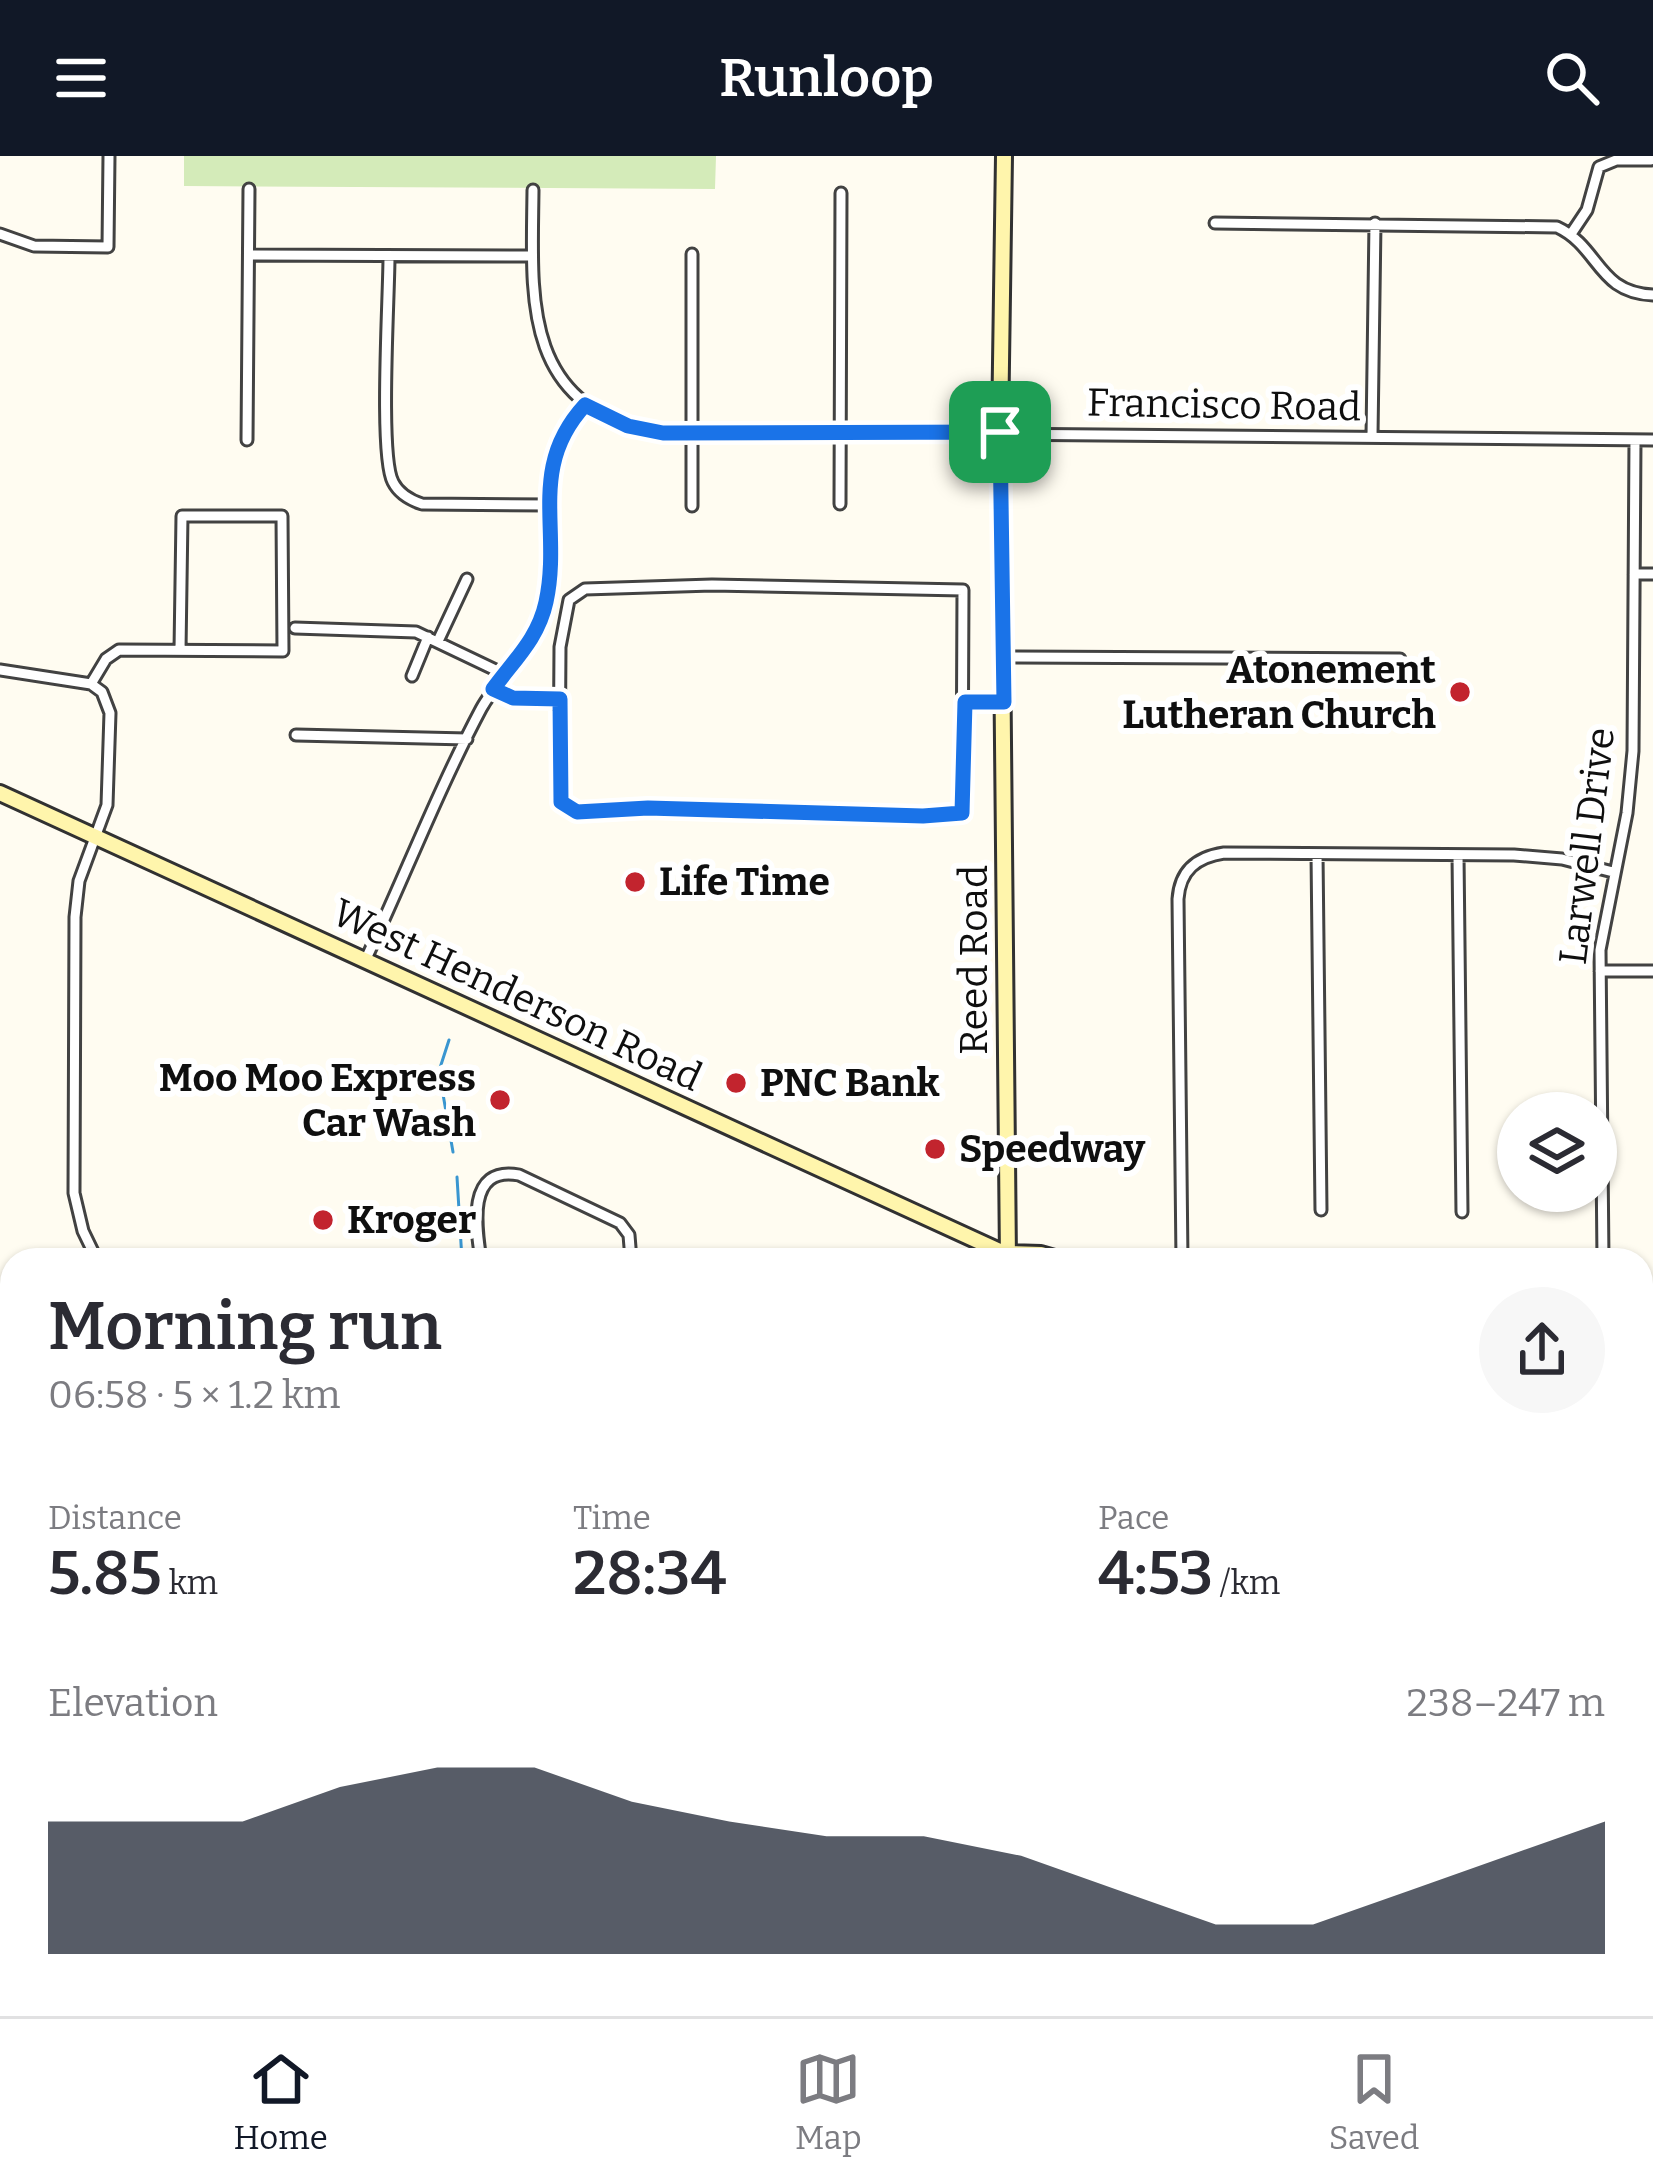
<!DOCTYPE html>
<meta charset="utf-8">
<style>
:root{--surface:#fff;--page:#f7f7f7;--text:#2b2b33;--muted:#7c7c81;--line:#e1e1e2;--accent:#111827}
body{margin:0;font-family:Bitter,serif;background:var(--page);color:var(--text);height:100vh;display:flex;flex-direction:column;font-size:45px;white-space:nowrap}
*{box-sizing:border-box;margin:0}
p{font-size:39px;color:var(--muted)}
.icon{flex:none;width:66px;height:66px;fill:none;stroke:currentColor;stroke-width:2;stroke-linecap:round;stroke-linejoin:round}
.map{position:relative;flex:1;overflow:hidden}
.drawer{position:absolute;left:0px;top:1092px;width:1653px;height:768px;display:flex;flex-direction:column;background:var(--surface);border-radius:36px 36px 0 0;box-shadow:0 3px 9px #0004}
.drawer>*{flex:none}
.controls{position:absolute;left:1497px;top:936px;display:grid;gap:24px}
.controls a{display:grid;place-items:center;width:120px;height:120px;border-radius:50%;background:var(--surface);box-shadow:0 3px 9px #0004;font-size:60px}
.pin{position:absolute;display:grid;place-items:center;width:102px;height:102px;color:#fff;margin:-51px;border-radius:24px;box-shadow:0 6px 18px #0006}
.round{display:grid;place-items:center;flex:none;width:126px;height:126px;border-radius:63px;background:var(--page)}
.summary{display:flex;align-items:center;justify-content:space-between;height:204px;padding:0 48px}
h1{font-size:66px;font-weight:600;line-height:90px}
.metrics{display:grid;grid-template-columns:repeat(3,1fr);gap:18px;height:204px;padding:12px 48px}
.metrics div{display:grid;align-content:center}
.metrics b{font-size:60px;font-weight:600}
.metrics small{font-size:33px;font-weight:400}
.metrics p{font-size:33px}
.chart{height:336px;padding:24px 48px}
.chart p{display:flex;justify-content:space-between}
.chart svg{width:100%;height:216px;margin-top:12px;fill:var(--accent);opacity:.7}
header{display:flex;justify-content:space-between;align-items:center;height:156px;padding:0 48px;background:var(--accent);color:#fff;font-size:54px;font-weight:600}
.tab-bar{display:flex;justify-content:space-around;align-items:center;height:168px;border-top:3px solid var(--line);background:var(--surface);font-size:33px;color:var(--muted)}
.tab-bar a{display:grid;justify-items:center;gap:6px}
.tab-bar .active{color:var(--accent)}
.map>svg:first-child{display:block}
</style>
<header><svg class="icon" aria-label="menu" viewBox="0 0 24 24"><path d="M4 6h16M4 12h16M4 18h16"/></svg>Runloop<svg class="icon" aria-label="search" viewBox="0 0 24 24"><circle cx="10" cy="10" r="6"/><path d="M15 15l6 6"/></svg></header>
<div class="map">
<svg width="1653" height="1860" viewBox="0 0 1653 1860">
<rect width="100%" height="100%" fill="#fffcf1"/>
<path fill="#d4ebb9" d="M184,0H716L715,33L184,30Z"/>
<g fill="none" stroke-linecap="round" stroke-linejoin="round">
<path stroke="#3a96d0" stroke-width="3" d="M449,884L439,915L453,996
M457,1021L462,1104
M597,1848L598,1860"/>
<g stroke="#424242" stroke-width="15">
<path id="street" d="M533,34C532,139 521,243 646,275L1653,284
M1215,67L1557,71C1600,91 1597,137 1653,139
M0,78L34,90L108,91L109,0
M1571,78L1587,54L1599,11L1616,4H1651
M692,98V350
M249,99L532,100
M389,101C389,141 379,300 393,326C399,338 410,344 422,348L549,349
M1372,280L1375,67
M247,284L249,33
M840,348L841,37
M1634,418H1653
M712,429L963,434L962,657L923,660L568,653L559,637L560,491L569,444L585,433Z
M295,472L416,476L504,518
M438,485L467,423
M1004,501L1400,503
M0,514L91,528L102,536L110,557L107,649L79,725L75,761L74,1037L83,1075L97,1104
M412,520L428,481
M91,528L106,503L119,494L283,495L282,360H182L180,494
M493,533L513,542L560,543
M965,546H1004
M296,579L467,583
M1317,698L1321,1054
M1458,699L1462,1056
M365,805C404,722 438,634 481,553C497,523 528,501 539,469C568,392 523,318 585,249
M1600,815H1653
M481,1104C476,1072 466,1009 519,1019L620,1067L629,1079L631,1104
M1182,1104L1178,743C1180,714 1197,701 1224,697L1514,699L1562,703L1613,716
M1603,1104L1600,794L1627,657L1633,595L1635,284
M1641,1397L1653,1402
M1641,1574L1653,1541
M1641,1598L1653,1603
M1641,1719L1653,1730
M1194,1848L1195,1860
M520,1860V1848
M740,1860V1848
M1347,1860L1348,1848"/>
</g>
<g stroke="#313131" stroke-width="20">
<path id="secondary" d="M1004,0L1000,276L1008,1104
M0,637L1019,1104
M1008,1097L1041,1098L1062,1104
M1641,1161H1653
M1641,1182H1653
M0,1403L12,1405
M1042,1848L1043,1860"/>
</g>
<use href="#street" stroke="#fff" stroke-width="9"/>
<use href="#secondary" stroke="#fff5ac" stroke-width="14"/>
</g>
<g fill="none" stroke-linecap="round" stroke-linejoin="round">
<g stroke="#fff" stroke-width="24">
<path id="route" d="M585,249L628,270L663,277L1000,276L1004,546H965L962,657L923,660L648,652L577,656L561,646L560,543L513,542L493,533C514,504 538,483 546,446C562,373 527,312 585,249Z"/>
</g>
<use href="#route" stroke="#1a73e8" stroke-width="15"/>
</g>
<g fill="#c2242e" stroke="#fff" stroke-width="4.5">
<circle cx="1460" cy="536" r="12"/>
<circle cx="635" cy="726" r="12"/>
<circle cx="736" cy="927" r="12"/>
<circle cx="500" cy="944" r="12"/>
<circle cx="935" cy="993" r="12"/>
<circle cx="323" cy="1064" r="12"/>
</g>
<g text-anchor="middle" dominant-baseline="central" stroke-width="12" stroke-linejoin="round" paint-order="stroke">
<g font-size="39" fill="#0f0f0f" stroke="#fff">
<text transform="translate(1224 249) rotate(1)">Francisco Road</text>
<text transform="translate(1587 690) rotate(-83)">Larwell Drive</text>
<text transform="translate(974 804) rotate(-90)">Reed Road</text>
<text transform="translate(517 839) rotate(25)">West Henderson Road</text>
</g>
<g font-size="39" font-weight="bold" fill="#0f0f0f" stroke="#fff" text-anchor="start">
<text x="1436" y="514" text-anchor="end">Atonement<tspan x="1436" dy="45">Lutheran Church</tspan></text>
<text x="659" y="726">Life Time</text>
<text x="476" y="922" text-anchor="end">Moo Moo Express<tspan x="476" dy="45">Car Wash</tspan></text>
<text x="760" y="927">PNC Bank</text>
<text x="959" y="993">Speedway</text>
<text x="347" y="1064">Kroger</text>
</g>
</g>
</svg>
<div class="controls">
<a><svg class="icon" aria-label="layers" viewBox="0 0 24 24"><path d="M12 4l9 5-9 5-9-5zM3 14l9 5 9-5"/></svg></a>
</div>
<div class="pin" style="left:1000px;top:276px;background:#1e9e55"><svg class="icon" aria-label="arrive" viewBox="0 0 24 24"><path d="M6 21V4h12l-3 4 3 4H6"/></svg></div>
<section class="drawer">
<div class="summary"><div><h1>Morning run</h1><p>06:58 · 5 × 1.2 km</p></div><a class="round"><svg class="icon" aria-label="share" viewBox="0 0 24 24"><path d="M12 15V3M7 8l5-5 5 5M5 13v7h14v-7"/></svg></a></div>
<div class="metrics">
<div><p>Distance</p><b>5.85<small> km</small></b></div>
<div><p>Time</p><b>28:34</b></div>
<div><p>Pace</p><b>4:53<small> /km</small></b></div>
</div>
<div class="chart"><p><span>Elevation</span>238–247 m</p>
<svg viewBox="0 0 160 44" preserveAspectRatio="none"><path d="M0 44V17L10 17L20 17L30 10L40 6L50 6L60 13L70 17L80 20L90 20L100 24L110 31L120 38L130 38L140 31L150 24L160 17V44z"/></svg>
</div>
</section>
</div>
<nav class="tab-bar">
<a class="active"><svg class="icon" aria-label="home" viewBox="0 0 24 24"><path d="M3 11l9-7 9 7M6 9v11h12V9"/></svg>Home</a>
<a><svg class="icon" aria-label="map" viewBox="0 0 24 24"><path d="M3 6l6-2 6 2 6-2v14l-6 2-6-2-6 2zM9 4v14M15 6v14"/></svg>Map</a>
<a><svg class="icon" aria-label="saved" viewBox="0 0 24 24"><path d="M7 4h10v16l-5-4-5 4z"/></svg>Saved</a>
</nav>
